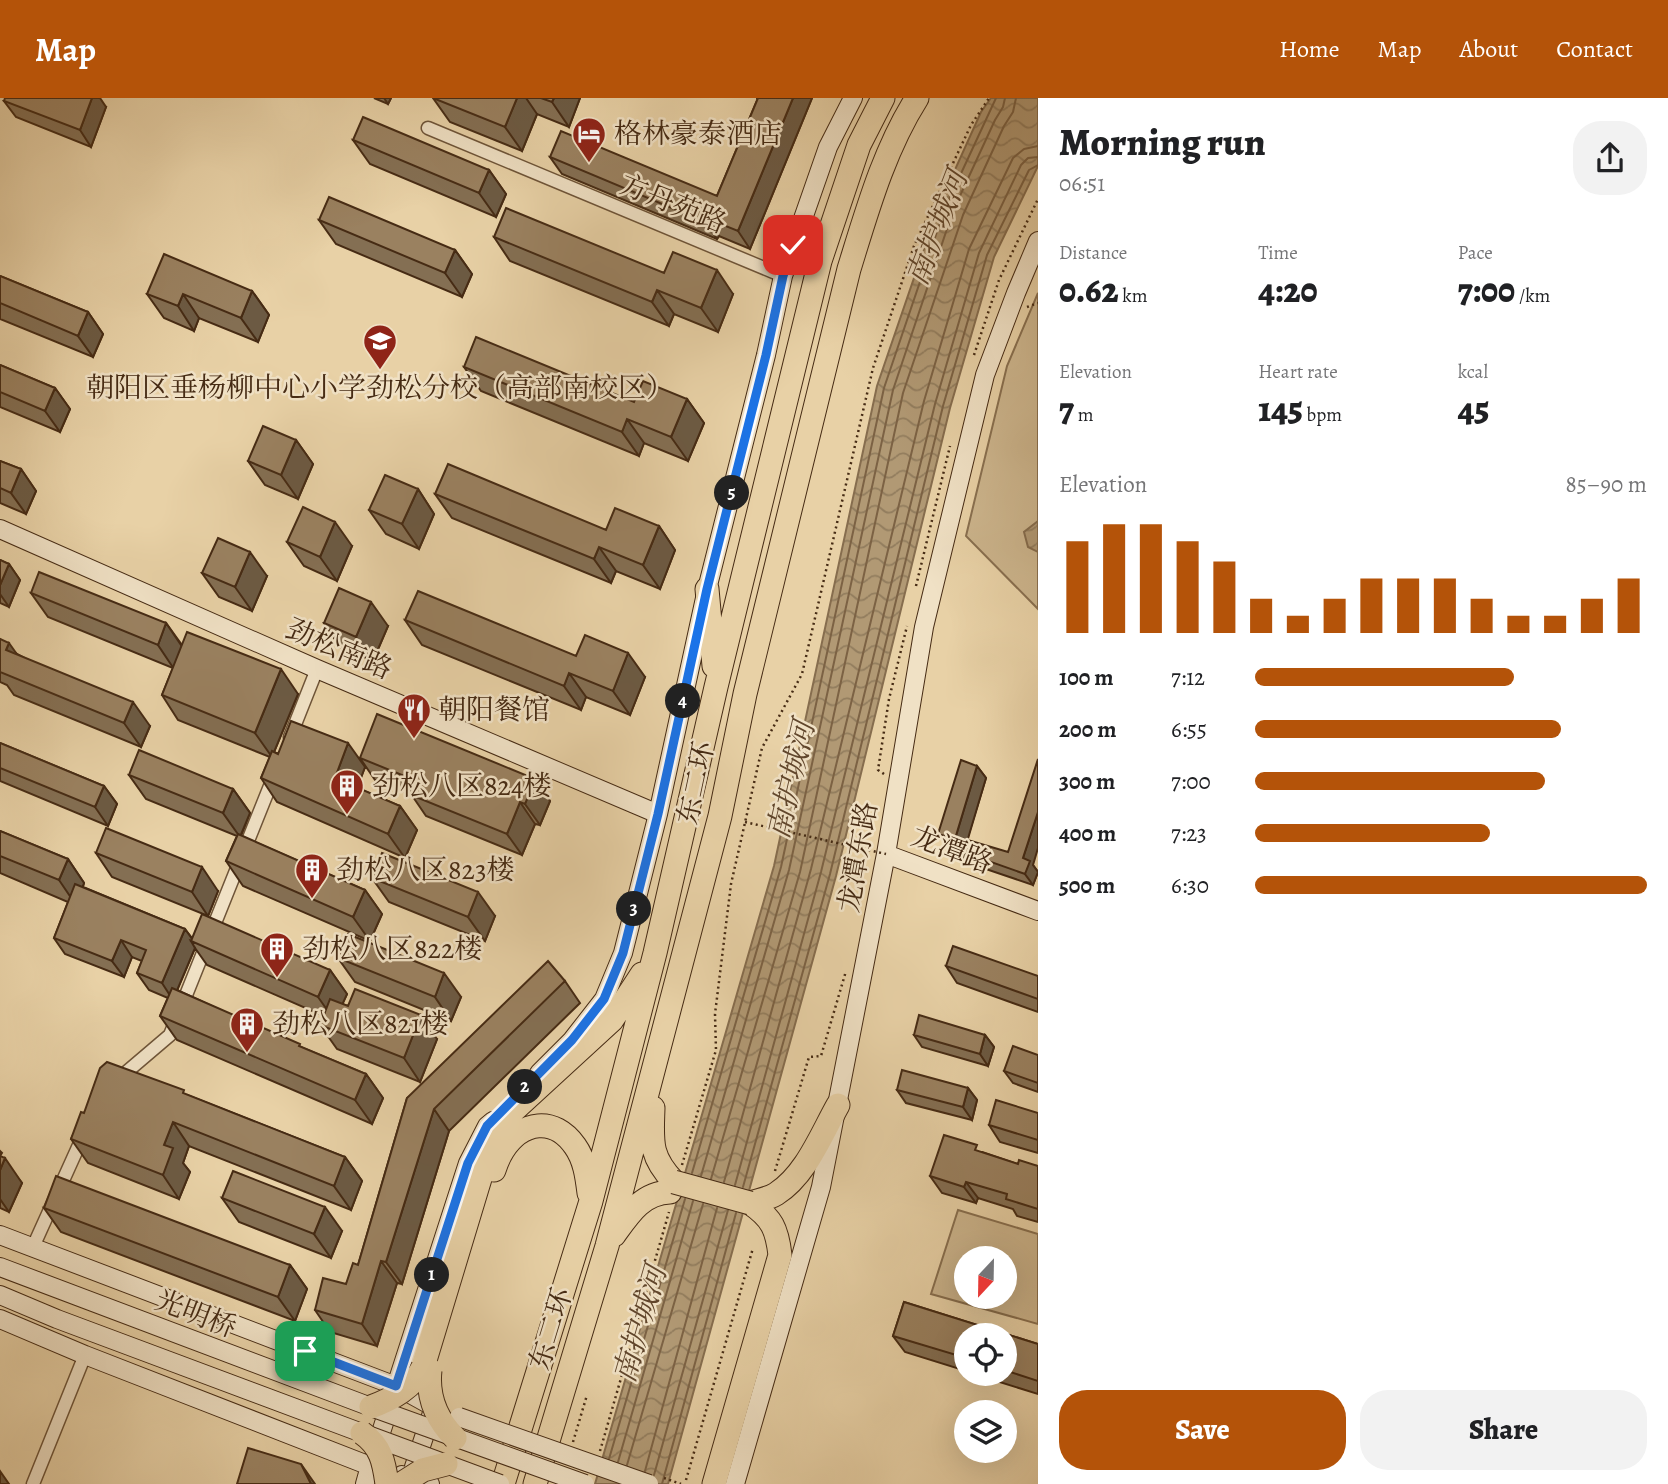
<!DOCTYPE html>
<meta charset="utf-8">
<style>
:root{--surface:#fff;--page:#f2f2f2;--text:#202124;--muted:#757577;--accent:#b45309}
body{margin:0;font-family:Alegreya,"Noto Serif SC",serif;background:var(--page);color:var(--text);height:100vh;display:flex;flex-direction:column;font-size:26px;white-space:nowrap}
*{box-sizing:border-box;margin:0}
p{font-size:23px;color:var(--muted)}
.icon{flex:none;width:38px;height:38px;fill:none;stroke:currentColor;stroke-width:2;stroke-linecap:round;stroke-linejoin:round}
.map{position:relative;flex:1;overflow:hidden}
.drawer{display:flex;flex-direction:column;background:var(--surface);width:630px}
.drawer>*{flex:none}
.needle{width:46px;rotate:202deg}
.buttons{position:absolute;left:954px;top:1148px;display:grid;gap:14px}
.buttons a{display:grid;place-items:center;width:63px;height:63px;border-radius:50%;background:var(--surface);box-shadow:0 7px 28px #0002;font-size:35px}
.pin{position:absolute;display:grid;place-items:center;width:60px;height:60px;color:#fff;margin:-30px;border-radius:14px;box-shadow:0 4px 10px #0006}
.km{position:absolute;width:35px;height:35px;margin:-18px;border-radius:50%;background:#222;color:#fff;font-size:19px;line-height:35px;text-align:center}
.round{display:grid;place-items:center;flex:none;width:74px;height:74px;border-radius:28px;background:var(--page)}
.head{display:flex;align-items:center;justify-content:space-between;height:119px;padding:0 21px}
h1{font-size:38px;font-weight:800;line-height:52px}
.metrics{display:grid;grid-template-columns:repeat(3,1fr);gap:10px;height:119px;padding:7px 21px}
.metrics div{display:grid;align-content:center}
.metrics b{font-size:35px;font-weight:800}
.metrics small{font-size:19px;font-weight:400}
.metrics p{font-size:19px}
.chart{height:196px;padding:14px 21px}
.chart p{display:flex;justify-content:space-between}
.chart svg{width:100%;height:126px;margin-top:7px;stroke:var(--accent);stroke-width:6}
.cta{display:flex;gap:14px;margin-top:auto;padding:14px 21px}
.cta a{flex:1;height:80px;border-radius:28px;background:var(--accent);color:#fff;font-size:28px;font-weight:800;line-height:80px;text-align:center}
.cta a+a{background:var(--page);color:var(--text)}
ul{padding:0 21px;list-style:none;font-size:23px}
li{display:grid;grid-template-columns:112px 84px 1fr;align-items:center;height:52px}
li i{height:18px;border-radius:9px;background:var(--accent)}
header{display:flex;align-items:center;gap:42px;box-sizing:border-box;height:98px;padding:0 35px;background:var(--accent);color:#fff}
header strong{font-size:33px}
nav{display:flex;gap:38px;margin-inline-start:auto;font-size:24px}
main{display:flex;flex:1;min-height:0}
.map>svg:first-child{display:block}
</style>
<header>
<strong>Map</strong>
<nav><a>Home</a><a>Map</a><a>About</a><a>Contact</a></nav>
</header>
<main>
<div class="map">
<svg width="1038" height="1386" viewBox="0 0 1038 1386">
<defs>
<pattern id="water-waves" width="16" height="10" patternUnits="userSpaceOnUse" patternTransform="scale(1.75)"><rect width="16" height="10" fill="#b19974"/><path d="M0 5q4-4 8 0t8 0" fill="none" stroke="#927d5e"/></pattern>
</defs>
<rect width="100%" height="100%" fill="#e8d1a6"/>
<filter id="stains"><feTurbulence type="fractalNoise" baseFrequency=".00286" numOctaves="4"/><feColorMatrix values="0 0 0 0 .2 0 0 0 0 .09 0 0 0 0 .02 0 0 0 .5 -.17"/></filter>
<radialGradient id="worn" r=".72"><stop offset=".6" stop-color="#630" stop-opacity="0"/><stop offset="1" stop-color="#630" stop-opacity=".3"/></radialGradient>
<path fill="#ccb58d" stroke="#897050" stroke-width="2" fill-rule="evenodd" d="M1038,195V511L966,438L1007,268Z
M958,1112L1038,1136V1226L931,1196ZM966,1160H1004V1199H966Z"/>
<path fill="url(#water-waves)" stroke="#866d4e" stroke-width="2" d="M991,0H1038V68L994,159L950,310L836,778L668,1386H595L774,768L877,288L939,107L981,14Z
M1038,423V454L1028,449L1024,434Z"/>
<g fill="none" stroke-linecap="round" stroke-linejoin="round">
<path stroke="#7c6244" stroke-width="2" d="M692,1075L781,769L884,290L945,110L996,0
M701,1078L789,772L893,292L953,113L995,22L1003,9L1005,0
M711,1081L800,774L903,295L963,117L1004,28L1013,14L1016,0
M724,1084L811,771L924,303L969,151L1013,60L1024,51L1038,48
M735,1087L821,774L935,306L979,155L1021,67L1028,60L1038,59
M743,1089L830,776L943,308L987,157L1029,72L1038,67
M609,1361L685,1101
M618,1364L693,1103
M627,1367L703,1106
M645,1373L717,1110
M654,1377L728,1112
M662,1386L736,1115"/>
<g stroke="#6e5438" stroke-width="15">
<path id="street" d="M428,30L783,178
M290,639L317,571
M116,983L170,937L274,678
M33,1149L84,1036
M33,1386L85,1257"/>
</g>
<g stroke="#462b14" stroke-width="20">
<path id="secondary" d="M0,431L317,571L658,716
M886,756L1038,813
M539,975L572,942L604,901L623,855L658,716L707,491L766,257L783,178L828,49L853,0
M0,1137L396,1288L468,1065L487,1028L493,1023
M0,1169L371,1309
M0,1197L57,1221L362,1335
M0,1221L85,1257L370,1368L365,1386
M375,1353L396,1288L434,1309L414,1369
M402,1377L430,1386
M735,1386L821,1089L886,756L924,529L985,277L1016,195L1038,143"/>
</g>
<g stroke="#462b14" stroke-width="25">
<path id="highway" d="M707,491L714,568
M653,1010C652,1043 649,1058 674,1084
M494,1072C496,1066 499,1058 503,1052C522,1023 554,1018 575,1048C585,1062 587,1079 589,1095
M750,1105C759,1102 768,1101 776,1096C806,1077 821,1037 838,1007
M614,1137C629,1116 642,1095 670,1094
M423,1269L492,1041L502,1023L612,922L642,876
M503,1386L591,1103L655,855L716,589L820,163L859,47L883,0
M535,1386L607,1148L720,718L745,596L849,171C867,113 884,52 917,0
M714,1386L780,1157C777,1131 772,1120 750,1105"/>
</g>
<path stroke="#462b14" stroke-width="2.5" stroke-dasharray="2 3.5" stroke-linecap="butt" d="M1027,209L1038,205
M974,257L999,182L1038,101
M916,488L950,348
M884,676L878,672L889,601L907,528
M682,1067L716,952L715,916L731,786L762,650L802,576L873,270L914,148L971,27L989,0
M775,1073L809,959L821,958L846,873
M573,1344L587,1297
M600,1353L669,1114
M686,1382L753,1150"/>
<use href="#street" stroke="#f0e1c5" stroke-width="12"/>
<use href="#secondary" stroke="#f0e1c5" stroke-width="18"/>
<use href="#highway" stroke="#e8d1a6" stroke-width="23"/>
<g stroke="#462b14" stroke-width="20" stroke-linecap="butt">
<path id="secondary-bridge" d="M371,1309L585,1386
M459,1319L649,1386
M365,1336L500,1386"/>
</g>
<g stroke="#462b14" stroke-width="25" stroke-linecap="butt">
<path id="highway-bridge" d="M674,1084L750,1105
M430,1272C427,1299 436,1321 455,1340
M371,1309C392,1301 413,1290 423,1269
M362,1335C381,1348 384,1364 387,1386
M401,1386L423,1372L446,1366"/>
</g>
<path stroke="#462b14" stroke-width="2.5" stroke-dasharray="2 3.5" stroke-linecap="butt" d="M745,724L886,756
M664,1380L681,1386"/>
<use href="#secondary-bridge" stroke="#f0e1c5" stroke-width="18"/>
<use href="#highway-bridge" stroke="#e8d1a6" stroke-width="23"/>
</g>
<path fill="#846f53" stroke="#462b14" stroke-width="2" d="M374,0H391L388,6Z
M433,0H580L569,29L537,16L522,53L450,24Z
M756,0H812L750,151L719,138L717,141L562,76L550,59L717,98L758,0Z
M4,3L106,9L91,49L16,19Z
M353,42L489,72L506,96L496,119L370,66Z
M319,122L455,152L472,176L462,199L336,146Z
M494,139L664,175L733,196L718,234L674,216L669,228L510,163Z
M0,178L88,214L103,236L93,259L0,221Z
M252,193L269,217L258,244L199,220L194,233L164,220L147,196Z
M0,267L55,290L70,311L60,334L0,309Z
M464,269L634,304L687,301L704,325L688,363L644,345L639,358L481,293Z
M296,342L313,366L298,401L265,387L248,363Z
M0,363L21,371L36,393L26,416L0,405Z
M418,391L434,416L419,451L386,436L369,412Z
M435,396L606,432L659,428L675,452L660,491L616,473L611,485L452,420Z
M287,444L352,448L337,483L304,468Z
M0,462L9,466L20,482L9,509L0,505Z
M202,475L267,478L252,513L219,499Z
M31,495L166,525L182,547L298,596L274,654L278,656L365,669L357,690L400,708L417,732L405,760L277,704L261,680L270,659L178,622L162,597L173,570L48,519Z
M405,522L645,579L630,617L586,599L581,612L422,547Z
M324,525L388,528L373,563L340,549Z
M0,541L17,556L150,628L141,649L14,597L7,587L0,584Z
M0,645L104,688L117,706L108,728L0,683Z
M360,660L535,681L550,703L540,727L535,726L522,757L426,718L411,696L375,682Z
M977,668L986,680L967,742L1033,767L1038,774L1033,787L965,764L957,751L947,748L938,736Z
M129,677L233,691L250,715L241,738L365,792L382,816L370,843L243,788L226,763L237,738L146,701Z
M0,733L68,761L84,785L83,789L185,831L192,840L330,872L347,896L342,906L437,941L420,984L337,951L320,927L324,918L207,867L195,850L177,892L303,950L366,976L383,1000L372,1026L177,942L160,918L168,900L149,892L137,875L142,863L132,859L124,879L65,856L54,840L68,804L0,775Z
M96,755L218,793L208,818L112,779Z
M372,780L495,818L485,843L389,804Z
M338,860L461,899L451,923L355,884Z
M946,868L1038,878V914L957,885Z
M565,883L580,905L449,1033L402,1186L397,1185L377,1248L330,1234L315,1212L346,1186L358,1167L407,1000Z
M914,937H985L994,949L988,968L922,949Z
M1038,957V994L1013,985L1004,973Z
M968,990L977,1002L972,1022L906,1005L897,992Z
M187,997L345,1059L362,1083L351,1112L189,1048L183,1065L190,1074L179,1101L88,1065L71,1041L84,1015Z
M1038,1015V1055L1000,1044L989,1027Z
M0,1053L2,1055L0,1058L22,1085L9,1114L0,1110Z
M982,1054L1018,1066L1038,1068V1124L1017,1118L1013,1111L978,1100L976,1105L942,1095L930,1078Z
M222,1100L342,1133L331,1160L239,1124Z
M44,1110L290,1167L307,1191L295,1223L61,1134Z
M904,1204L1038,1246V1296L974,1276H1004V1237H966V1273L905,1254L893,1238Z"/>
<path fill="#6c5a43" stroke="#462b14" stroke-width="2" d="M92,0H100L106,9L91,49L80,32Z
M384,0H391L388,6Z
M517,0H526L537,16L522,53L505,29Z
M554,0H580L569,29L552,4Z
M793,0H812L750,151L738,133Z
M489,72L506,96L496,119L479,95Z
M706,120L719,138L717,141L705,124Z
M455,152L472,176L462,199L445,175Z
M717,172L733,196L718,234L701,210Z
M657,192L674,216L669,228L652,204Z
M252,193L269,217L258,244L241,220Z
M183,196L199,220L194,233L178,208Z
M88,214L103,236L93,259L78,238Z
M55,290L70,311L60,334L45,313Z
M687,301L704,325L688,363L671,339Z
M627,321L644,345L639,358L622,334Z
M296,342L313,366L298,401L281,377Z
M21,371L36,393L26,416L11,395Z
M418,391L434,416L419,451L402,426Z
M335,424L352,448L337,483L320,459Z
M659,428L675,452L660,491L643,467Z
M599,449L616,473L611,485L594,461Z
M250,454L267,478L252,513L235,489Z
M9,466L20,482L9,509L0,496V487Z
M371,504L388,528L373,563L356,539Z
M166,525L183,550L174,571L158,547Z
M9,545L26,569L6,552Z
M628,555L645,579L630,617L613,593Z
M281,571L298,596L272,659L255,635Z
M569,575L586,599L581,612L564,588Z
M133,604L150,628L141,649L124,625Z
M348,645L365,669L352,704L335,680Z
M977,668L986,680L964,754L955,741Z
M535,681L550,703L540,727L525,706Z
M104,688L117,706L108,728L95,709Z
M233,691L250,715L240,739L223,715Z
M520,704L535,726L522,757L507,736Z
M400,708L417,732L405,760L388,736Z
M1038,714V750L1033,767L1038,774L1033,787L1025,776L1023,760Z
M68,761L84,785L76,807L59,782Z
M202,769L218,793L208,818L192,794Z
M365,792L382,816L370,843L353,819Z
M478,794L495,818L485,843L468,819Z
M185,831L195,845L191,843L195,850L173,902L162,885Z
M121,842L132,859L124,879L112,863Z
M330,872L347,896L335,923L318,899Z
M444,875L461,899L451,923L435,899Z
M421,917L437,941L420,984L404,960Z
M985,937L994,949L988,968L980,956Z
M366,976L383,1000L372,1026L355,1002Z
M968,990L977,1002L972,1022L963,1009Z
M434,1011L449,1033L402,1186L386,1164Z
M173,1024L189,1048L183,1065L190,1074L179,1101L163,1077L164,1047Z
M345,1059L362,1083L351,1112L334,1088Z
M5,1060L22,1085L9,1114L0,1101V1072Z
M966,1084L978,1100L976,1105L964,1089Z
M325,1109L342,1133L331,1160L314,1136Z
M381,1163L397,1185L377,1248L362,1226Z
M290,1167L307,1191L295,1223L278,1199Z
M301,1366L315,1386H311Z
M0,1373L9,1386H0Z"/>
<path fill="#9a8160" stroke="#462b14" stroke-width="2" d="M5,0H92L80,32L4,3Z
M433,0H517L505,29Z
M541,0H554L552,4Z
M758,0H793L738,133L706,120L705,124L550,59L561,33L717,98Z
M363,19L489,72L479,95L353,42Z
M329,99L455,152L445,175L319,122Z
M506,110L664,175L673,154L717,172L701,210L657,192L652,204L494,139Z
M164,156L252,193L241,220L183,196L178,208L147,196Z
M0,178L88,214L78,238L0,205Z
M476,239L634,304L643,283L687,301L671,339L627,321L622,334L464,269Z
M0,267L55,290L45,313L0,294Z
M263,328L296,342L281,377L248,363Z
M0,363L21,371L11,395L0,390Z
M448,366L606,432L615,410L659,428L643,467L599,449L594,461L435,396Z
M385,377L418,391L402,426L369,412Z
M303,409L335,424L320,459L287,444Z
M218,440L250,454L235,489L202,475Z
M0,462L9,466L0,487Z
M39,474L166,525L158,547L31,495Z
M339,490L371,504L356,539L324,525Z
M418,493L576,558L585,537L628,555L613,593L569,575L564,588L405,522Z
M187,534L281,571L255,635L162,597Z
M0,541L9,545L6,552L133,604L124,625L0,574Z
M377,616L535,681L525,706L520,704L507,736L411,697L417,683L360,660Z
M291,623L348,645L335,680L400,708L388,736L261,680L272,653L278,656Z
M0,645L104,688L95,709L0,670Z
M139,652L233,691L223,715L129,677Z
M1038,661V714L1023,760L1030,763L1025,776L957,752L961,740L1008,754Z
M961,662L977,668L955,741L938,736Z
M106,730L202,769L192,794L96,755Z
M0,733L68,761L59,782L0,758Z
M238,736L365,792L353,819L226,763Z
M382,755L478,794L468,819L372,780Z
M75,786L185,831L162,885L137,875L146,852L121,842L112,863L54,840Z
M202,816L330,872L318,899L191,843Z
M348,836L444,875L435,899L338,860Z
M953,848L1038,878V901L946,868Z
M548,863L565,883L434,1011L386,1164L381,1163L362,1226L315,1212L323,1180L346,1186L353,1165L358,1167L407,1000Z
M172,890L300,946L299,948L366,976L355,1002L160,918Z
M355,891L421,917L404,960L320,927L330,901L348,908Z
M919,917L985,937L980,956L914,937Z
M1013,948L1038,957V985L1004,973Z
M107,964L184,992L183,995L345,1059L334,1088L173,1024L164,1047L173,1050L163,1077L71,1041L81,1014L84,1015L100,970Z
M902,972L968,990L963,1009L897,992Z
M996,1002L1038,1015V1042L989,1027Z
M944,1037L977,1047L975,1052L1018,1066L1019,1062L1038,1068V1111L1006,1101L1007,1096L966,1084L964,1089L930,1078Z
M0,1058L5,1060L0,1072Z
M233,1073L325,1109L314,1136L222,1100Z
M56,1078L290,1167L278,1199L44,1110Z
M904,1204L1038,1246V1283L1004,1272V1237H966V1260L893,1238Z
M248,1350L301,1366L311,1386H237Z"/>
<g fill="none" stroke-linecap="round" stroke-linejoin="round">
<g stroke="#fff" stroke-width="14">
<path id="route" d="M305,1253L396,1288L468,1065L487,1028L572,942L604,901L623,855L658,716L707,491L766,257L783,178L793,147"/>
</g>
<use href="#route" stroke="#1a73e8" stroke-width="9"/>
</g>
<defs>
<g id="hotel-pin" transform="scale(1.75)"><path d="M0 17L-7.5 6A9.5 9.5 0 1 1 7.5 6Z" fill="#8f2418" stroke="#f0e1c5"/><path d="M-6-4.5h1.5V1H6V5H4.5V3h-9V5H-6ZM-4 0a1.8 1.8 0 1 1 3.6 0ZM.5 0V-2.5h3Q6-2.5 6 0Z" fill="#fff"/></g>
<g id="school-pin" transform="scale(1.75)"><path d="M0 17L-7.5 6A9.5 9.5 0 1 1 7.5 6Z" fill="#8f2418" stroke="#f0e1c5"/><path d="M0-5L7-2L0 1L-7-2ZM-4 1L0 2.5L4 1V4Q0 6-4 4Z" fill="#fff"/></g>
<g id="restaurant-pin" transform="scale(1.75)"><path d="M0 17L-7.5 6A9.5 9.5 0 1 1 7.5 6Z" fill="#8f2418" stroke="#f0e1c5"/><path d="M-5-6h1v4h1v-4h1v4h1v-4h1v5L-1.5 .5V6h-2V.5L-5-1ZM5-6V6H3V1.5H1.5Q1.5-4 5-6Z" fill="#fff"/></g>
<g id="building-pin" transform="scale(1.75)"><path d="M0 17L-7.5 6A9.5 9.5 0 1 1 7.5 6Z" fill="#8f2418" stroke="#f0e1c5"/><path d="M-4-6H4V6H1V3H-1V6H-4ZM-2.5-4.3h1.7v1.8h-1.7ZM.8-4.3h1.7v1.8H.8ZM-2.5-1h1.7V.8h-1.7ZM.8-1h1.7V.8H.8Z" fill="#fff"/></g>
</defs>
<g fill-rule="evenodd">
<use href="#hotel-pin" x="589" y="36"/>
<use href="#school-pin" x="380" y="243"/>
<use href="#restaurant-pin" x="414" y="612"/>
<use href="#building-pin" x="347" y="688"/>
<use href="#building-pin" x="312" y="772"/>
<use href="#building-pin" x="277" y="851"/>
<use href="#building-pin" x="247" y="926"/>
</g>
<g text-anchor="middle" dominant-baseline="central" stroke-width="5" stroke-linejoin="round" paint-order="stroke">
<g font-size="28" fill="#462b14" stroke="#f0e1c5" text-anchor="start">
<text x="614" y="36">格林豪泰酒店</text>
<text x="380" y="290" text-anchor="middle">朝阳区垂杨柳中心小学劲松分校（高部南校区）</text>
<text x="438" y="612">朝阳餐馆</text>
<text x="372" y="688">劲松八区824楼</text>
<text x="336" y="772">劲松八区823楼</text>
<text x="302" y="851">劲松八区822楼</text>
<text x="272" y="926">劲松八区821楼</text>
</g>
<g font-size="28" fill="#462b14" stroke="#f0e1c5">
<text transform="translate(673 106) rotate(22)">方丹苑路</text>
<text transform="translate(339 551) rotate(23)">劲松南路</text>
<text transform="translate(696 685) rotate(-78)">东二环</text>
<text transform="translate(952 752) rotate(21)">龙潭路</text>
<text transform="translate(858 759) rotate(-80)">龙潭东路</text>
<text transform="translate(196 1216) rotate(21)">光明桥</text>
<text transform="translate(551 1231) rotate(-73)">东二环</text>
</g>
<g font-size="30" font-style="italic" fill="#61462c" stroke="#f0e1c5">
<text transform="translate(937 130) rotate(-69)">南护城河</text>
<text transform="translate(791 682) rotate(-77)">南护城河</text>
<text transform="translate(640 1226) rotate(-74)">南护城河</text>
</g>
</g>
<rect width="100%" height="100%" filter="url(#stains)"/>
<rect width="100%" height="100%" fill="url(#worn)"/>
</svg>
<div class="buttons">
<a><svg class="needle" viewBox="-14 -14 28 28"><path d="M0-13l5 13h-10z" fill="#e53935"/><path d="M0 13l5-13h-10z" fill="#757577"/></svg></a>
<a><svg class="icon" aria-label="locate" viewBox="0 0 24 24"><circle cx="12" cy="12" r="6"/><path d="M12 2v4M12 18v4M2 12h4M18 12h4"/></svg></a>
<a><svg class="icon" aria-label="layers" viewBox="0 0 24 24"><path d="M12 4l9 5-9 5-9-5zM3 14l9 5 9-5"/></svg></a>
</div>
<div class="pin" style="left:305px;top:1253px;background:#1e9e55"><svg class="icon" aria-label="arrive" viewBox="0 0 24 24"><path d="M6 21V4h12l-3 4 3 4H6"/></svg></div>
<div class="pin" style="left:793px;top:147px;background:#d93025"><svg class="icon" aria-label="check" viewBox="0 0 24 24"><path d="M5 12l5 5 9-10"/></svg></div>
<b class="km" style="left:432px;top:1177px">1</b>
<b class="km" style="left:525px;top:989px">2</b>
<b class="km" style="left:634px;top:811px">3</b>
<b class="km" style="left:683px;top:603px">4</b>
<b class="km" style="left:732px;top:395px">5</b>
</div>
<section class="drawer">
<div class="head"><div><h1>Morning run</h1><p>06:51</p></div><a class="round"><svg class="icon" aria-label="share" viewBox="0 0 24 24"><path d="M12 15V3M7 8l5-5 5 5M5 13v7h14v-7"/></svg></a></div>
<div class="metrics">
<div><p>Distance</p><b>0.62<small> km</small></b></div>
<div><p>Time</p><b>4:20</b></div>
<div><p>Pace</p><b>7:00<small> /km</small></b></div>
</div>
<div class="metrics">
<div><p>Elevation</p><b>7<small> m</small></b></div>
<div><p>Heart rate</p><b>145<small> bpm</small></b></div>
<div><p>kcal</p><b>45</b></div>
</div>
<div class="chart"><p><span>Elevation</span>85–90 m</p>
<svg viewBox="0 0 160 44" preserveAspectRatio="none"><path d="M5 44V12M15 44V6M25 44V6M35 44V12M45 44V19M55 44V32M65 44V38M75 44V32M85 44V25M95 44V25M105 44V25M115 44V32M125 44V38M135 44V38M145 44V32M155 44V25"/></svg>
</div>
<ul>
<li><b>100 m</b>7:12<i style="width:66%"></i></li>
<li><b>200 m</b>6:55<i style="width:78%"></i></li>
<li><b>300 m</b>7:00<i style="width:74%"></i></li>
<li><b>400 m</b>7:23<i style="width:60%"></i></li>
<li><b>500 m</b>6:30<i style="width:100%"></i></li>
</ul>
<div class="cta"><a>Save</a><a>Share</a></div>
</section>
</main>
